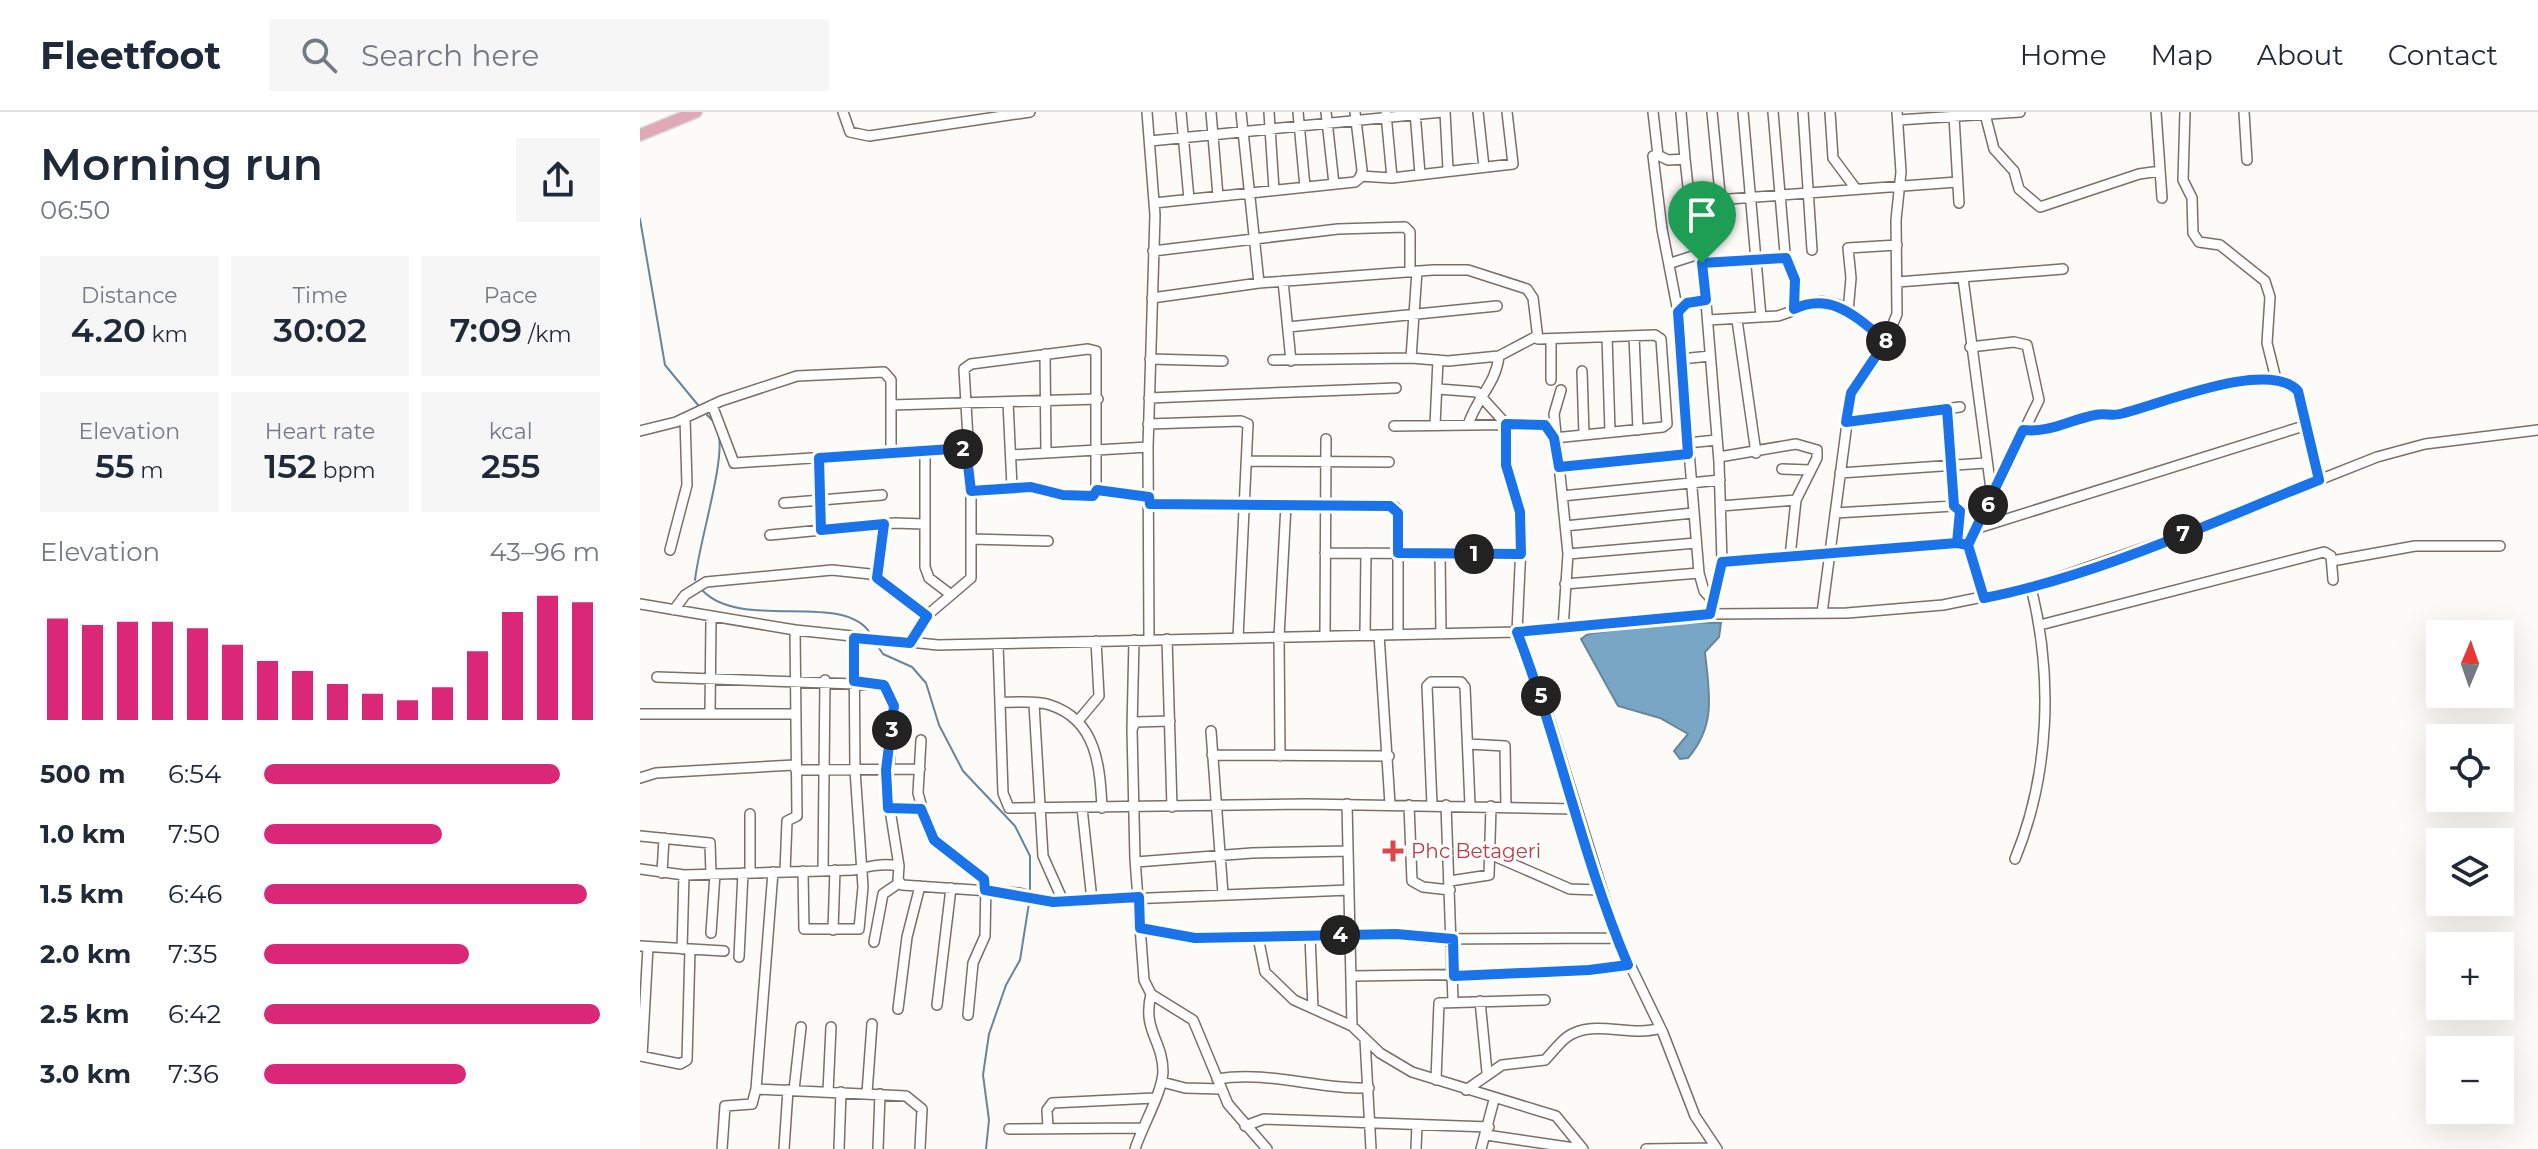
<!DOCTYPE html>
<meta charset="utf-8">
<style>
:root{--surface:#fff;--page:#f6f6f7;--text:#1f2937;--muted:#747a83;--line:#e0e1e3;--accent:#db2777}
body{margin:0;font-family:Montserrat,sans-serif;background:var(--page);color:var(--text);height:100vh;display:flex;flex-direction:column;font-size:30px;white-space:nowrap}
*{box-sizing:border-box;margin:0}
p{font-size:26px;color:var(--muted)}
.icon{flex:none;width:44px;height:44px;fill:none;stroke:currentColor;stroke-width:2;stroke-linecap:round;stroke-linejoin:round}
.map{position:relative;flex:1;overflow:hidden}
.drawer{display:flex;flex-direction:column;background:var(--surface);width:640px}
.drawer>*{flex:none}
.needle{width:52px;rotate:2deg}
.tools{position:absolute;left:1786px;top:508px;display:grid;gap:16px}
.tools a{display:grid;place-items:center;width:88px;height:88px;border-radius:0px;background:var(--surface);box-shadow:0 8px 32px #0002;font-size:40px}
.pin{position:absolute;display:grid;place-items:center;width:68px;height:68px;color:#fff;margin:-82px -34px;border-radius:50% 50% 50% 0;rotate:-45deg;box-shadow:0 0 8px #0007}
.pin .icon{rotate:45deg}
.km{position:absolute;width:40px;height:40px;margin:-20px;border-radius:50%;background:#222;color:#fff;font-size:22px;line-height:40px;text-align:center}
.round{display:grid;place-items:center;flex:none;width:84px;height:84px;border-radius:0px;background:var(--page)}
.summary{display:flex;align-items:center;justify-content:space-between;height:136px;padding:0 40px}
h1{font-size:44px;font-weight:600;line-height:60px}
.stats{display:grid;grid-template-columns:repeat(3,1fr);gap:12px;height:136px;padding:8px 40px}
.stats div{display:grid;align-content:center;border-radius:0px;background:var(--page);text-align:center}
.stats b{font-size:34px;font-weight:600}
.stats small{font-size:22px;font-weight:400}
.stats p{font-size:22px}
.chart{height:224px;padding:16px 40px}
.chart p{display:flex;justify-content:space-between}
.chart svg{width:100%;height:144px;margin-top:8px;stroke:var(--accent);stroke-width:6}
ul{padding:0 40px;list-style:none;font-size:26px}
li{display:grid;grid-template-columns:128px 96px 1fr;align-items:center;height:60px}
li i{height:20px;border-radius:10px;background:var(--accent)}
header{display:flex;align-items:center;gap:48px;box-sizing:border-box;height:112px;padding:0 40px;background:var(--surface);border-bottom:2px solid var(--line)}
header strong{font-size:38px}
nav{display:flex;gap:44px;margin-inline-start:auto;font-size:28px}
.search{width:560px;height:72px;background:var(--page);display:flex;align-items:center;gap:20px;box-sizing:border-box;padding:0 28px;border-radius:0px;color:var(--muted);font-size:30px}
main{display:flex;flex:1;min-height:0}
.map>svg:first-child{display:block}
</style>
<header>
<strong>Fleetfoot</strong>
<div class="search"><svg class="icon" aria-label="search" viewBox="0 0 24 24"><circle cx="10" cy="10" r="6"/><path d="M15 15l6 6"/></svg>Search here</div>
<nav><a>Home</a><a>Map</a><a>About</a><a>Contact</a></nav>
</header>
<main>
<section class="drawer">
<div class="summary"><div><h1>Morning run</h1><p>06:50</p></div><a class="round"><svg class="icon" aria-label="share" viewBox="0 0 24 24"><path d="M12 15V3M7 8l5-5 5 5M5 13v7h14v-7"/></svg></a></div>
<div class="stats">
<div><p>Distance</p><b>4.20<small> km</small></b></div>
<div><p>Time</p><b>30:02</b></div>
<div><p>Pace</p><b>7:09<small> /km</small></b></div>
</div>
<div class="stats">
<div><p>Elevation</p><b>55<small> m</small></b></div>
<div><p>Heart rate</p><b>152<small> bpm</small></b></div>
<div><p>kcal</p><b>255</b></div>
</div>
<div class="chart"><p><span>Elevation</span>43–96 m</p>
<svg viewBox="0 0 160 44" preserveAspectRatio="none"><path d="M5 44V13M15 44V15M25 44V14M35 44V14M45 44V16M55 44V21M65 44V26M75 44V29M85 44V33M95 44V36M105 44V38M115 44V34M125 44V23M135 44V11M145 44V6M155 44V8"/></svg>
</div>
<ul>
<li><b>500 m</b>6:54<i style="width:88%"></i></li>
<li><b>1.0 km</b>7:50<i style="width:53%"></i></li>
<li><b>1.5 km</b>6:46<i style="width:96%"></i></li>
<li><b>2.0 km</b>7:35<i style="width:61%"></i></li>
<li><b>2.5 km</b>6:42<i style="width:100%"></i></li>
<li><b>3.0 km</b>7:36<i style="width:60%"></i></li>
</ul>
</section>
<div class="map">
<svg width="1898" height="1037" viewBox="0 0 1898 1037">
<rect width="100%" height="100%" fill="#fdfbf8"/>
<path fill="#7aa6c6" stroke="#68859a" stroke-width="2" d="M1030,510L1081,511L1079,525L1065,540C1069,581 1077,612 1048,646L1040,647L1034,639L1048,622L1020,606L978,594L941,527L948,522Z"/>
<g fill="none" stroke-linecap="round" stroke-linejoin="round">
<path stroke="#68859a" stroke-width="2" d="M0,107L25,253L58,293
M67,303L74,310
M55,468C59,431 84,353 79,324
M63,479C102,519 204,479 230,521
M235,530L243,542L272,555L286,571L299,613L323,659L375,714L390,744V778
M346,1037L349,1008L343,963L349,922L366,873L380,848L389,791"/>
<g stroke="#7b6f66" stroke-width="12">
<path id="minor" d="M203,0L210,20L229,24L390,0
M507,0L515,103L508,335L509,528
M541,0L549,87
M571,0L578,84
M601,0L619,171
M629,0L634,78
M658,0L665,75
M686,0L694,72
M775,0L780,62
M805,0L808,57
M838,0L844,55
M1013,0L1018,43L1028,48L1045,47L1053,121L1062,141L1079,350L1082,450L1070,502
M1041,0L1045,47
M1103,0L1121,205
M1133,0L1145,141L1153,161L1154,197
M1163,0L1172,138
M1190,0L1193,46L1216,77
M1516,0L1522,86
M1545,0L1543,68L1552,86L1553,121L1559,130L1580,133L1625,169L1630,185L1627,231L1636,267
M1604,0L1607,48
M746,2L752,66
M1345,2L1354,37L1374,59L1379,77L1400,95L1499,62L1520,59
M1314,4L1319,91
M1258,8L1380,0
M510,29L802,0
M1013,44L1022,117L1038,200
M720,64L752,66L873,52L867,0
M1049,90L1317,70
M514,91L715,70L721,65L722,58L715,0
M1060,137L1080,124L1083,112L1072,0
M513,139L698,117L765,115L770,120V159
M1031,151L1062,141
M1062,151L1146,146
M1323,166L1352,385
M643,169L651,249
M1258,170L1423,157
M512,186L619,171L793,158H828L887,177L893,186L898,227L1015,223L1021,227L1027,312L1023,315L914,326L901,312L754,314
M1066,188L1047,191L1038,205L1059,461L1064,479L1073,489
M1208,200L1211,166L1208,136L1257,133
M1068,208L1138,204L1181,189L1199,193L1246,229
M1097,208L1116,341
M648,215L857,194
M994,224L998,318
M967,225L970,320
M1330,235L1374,230L1387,233L1399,288L1328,433L1344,486
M405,242L406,341
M771,246L777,159
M510,247L583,249
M1041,247L1070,244
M633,248L771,246L808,249L859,244L895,225
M942,259L944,323
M911,268V227
M799,277L837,280L866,312V353L882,412L877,520L905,594L977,826L1023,921L1055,1004L1077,1037
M921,278L914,302L928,442L923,516
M509,286L756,276
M368,290L372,375
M72,293L94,351L326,336
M251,293L458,287
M1307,297L1314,394
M1206,310L1320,295
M508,312L601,309L608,312L598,526
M795,313L798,248
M828,313C837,285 856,272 859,244
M1383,318C1411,321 1429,308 1455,303C1464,301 1472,304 1480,302C1519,293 1628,246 1658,279L1679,368
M0,319L36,310L81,289L157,264L244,260L251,268V342
M1047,331L1077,328
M285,340V455L289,466L310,482
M371,343L508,335
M1079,345L1156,332L1177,338V346L1156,388L1150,445
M179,346L181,418
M608,349L749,350
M919,355L1048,342
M1142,357L1170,358
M1200,361L1345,351
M457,378L509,385
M922,384L1080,368
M144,391L242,383
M510,392L755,395L758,401V522
M1081,394L1156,388
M1195,401L1314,394L1320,399L1317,431
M925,414L1053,401
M1335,417L1667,313
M130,423L255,411L284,412
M331,427L408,429
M30,438L47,373L45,306
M685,441L881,442
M800,441L801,522
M928,442L1056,431
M1692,449L1775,434H1860
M1082,450L1317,431L1328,433
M237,466L244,412
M925,472L1059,461
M0,492L155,518L298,533L877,520L1070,502L1207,501L1303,493L1391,475L1527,428L1737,345L1785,332L1898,318
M34,498L45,483L66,470L192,458L230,462L287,504
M1182,501L1211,281L1246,229L1257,202L1256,108L1261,60L1257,0
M1400,513L1684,440L1691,444L1693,468
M725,523L726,441
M739,523L750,692
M685,524L686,327
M527,527L532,695
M270,531L284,506L331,466V379L324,257L331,252L448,237L456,239V382L423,383L391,375L331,379
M358,532L363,681L369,696L666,692L936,697
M17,565L244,573L254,594L247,679L259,754
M360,590C376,591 396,588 410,593C457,608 460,655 462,696
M394,592L403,744L423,789
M70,601L71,507
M0,602H155
M438,609L459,584L456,529
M530,609L495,610L492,618L495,747L504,868L511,882L553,908L588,992L627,1037
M492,617L494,528
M571,619L583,782
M281,628L278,681L289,721L346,770L345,824L333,851L328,903
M828,632L865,634L866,695
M572,643L749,644
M640,644L639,525L646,393
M0,666L16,661L154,653L156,658L280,657
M707,692L712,914
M769,693L772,769L783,775L810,778
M792,693L787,574L791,570H821L825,575L830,693
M806,693L813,889
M248,696L281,697
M442,696L452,788
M0,724L70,731L71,762
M852,743L930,777L959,778
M1375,747C1410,662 1413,564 1391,475
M496,750L612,741L708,739
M0,757L44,763L214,758C230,754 242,751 259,754L258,768L262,773L379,781L413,790L709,778
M163,759L164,817H219L223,775L215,658L214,526
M183,759L185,568
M110,760V702
M145,760L147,709L157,704L155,518
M22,761L24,726
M810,769L849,763L851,694
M500,816L555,826L756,822L790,827L977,826
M193,818L195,758
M71,821L75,762
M670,824L673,896
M618,825L625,860L654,888L712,914L740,941L772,960L916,1004L943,1037
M234,830L243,782L259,771
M0,834L84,839
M42,837L44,763
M99,845L103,761
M714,864L897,861L988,853
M840,889L847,960
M297,893L311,776
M258,897L267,825L280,774
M725,927L731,1037
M0,944L40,952L47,948L50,837
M2,944L8,835
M577,967C629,958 679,978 729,976
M796,968L799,891L905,888
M522,970L545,976L581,977
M116,977L266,984L282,997L280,1037
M154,978L161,915
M826,978L862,953L905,948C912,941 919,931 927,925C953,906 991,926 1020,916
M188,980L191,915
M227,981L232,912
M605,1014L624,1007L849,1015
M408,1016L407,998L412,991L514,986
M369,1017L502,1016
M846,1023L941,1037
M82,1037L85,994L112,992L116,977L133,760
M144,1037L148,978
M199,1037L201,980
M238,1037L240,982
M495,1037C502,1015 522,981 523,960C523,928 502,919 511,882
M776,1037L777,1013
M841,1037L854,988
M1006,1037L1076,1036"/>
</g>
<g stroke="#d9d7d7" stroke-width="14">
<path id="major" d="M0,23L56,0"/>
</g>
<use href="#minor" stroke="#fff" stroke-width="9"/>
<use href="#major" stroke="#dfaab6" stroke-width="11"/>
</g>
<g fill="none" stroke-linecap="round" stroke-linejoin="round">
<g stroke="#fff" stroke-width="16">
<path id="route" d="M1062,151L1066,188L1047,191L1038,200L1048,342L919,355L914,326L905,313L866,312V353L880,400L881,442L758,441V401L750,394L510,392L509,385L457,378L453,384L423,383L391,375L331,379L326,336L179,346L181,418L244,412L237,466L287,504L270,531L214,526V569L244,573L254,594L246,658L248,696L281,697L294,728L344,767L345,778L413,790L499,785L500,816L555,826L756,822L813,827L814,864L949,858L988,853C942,745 919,629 877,520L1070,502L1082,450L1317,431L1328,433L1383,318C1411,321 1429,308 1455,303C1464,301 1472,304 1480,302C1519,293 1628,246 1658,279L1679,368C1572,410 1457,464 1344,486L1328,433L1317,431L1320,399L1314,394L1307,297L1206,310L1211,281L1246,229C1217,206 1192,179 1154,197L1155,168L1146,146L1062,151"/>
</g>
<use href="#route" stroke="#1a73e8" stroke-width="10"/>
</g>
<path fill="#e0444e" stroke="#fff" stroke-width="3" d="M749 727h8v8h8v8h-8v8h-8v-8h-8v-8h8z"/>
<g text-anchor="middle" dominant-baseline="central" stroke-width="6" stroke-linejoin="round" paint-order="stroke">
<g font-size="20" fill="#be3a42" stroke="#fff" text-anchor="start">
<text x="771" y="739">Phc Betageri</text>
</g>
</g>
</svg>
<div class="tools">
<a><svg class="needle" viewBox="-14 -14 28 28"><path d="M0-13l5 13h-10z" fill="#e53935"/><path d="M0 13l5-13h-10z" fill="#747a83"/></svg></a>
<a><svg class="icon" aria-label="locate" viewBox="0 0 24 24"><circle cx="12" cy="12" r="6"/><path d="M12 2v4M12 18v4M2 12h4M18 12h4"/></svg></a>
<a><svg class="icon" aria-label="layers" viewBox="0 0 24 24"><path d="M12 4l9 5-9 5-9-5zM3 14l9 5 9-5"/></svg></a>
<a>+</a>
<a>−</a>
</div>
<div class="pin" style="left:1062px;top:151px;background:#1e9e55"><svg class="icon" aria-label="arrive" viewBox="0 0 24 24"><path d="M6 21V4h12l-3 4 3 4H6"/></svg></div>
<b class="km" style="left:834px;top:442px">1</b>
<b class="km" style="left:323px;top:337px">2</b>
<b class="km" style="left:252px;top:618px">3</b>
<b class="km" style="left:700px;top:823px">4</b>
<b class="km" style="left:901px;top:584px">5</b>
<b class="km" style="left:1348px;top:393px">6</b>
<b class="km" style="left:1543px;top:422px">7</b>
<b class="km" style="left:1246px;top:229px">8</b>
</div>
</main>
